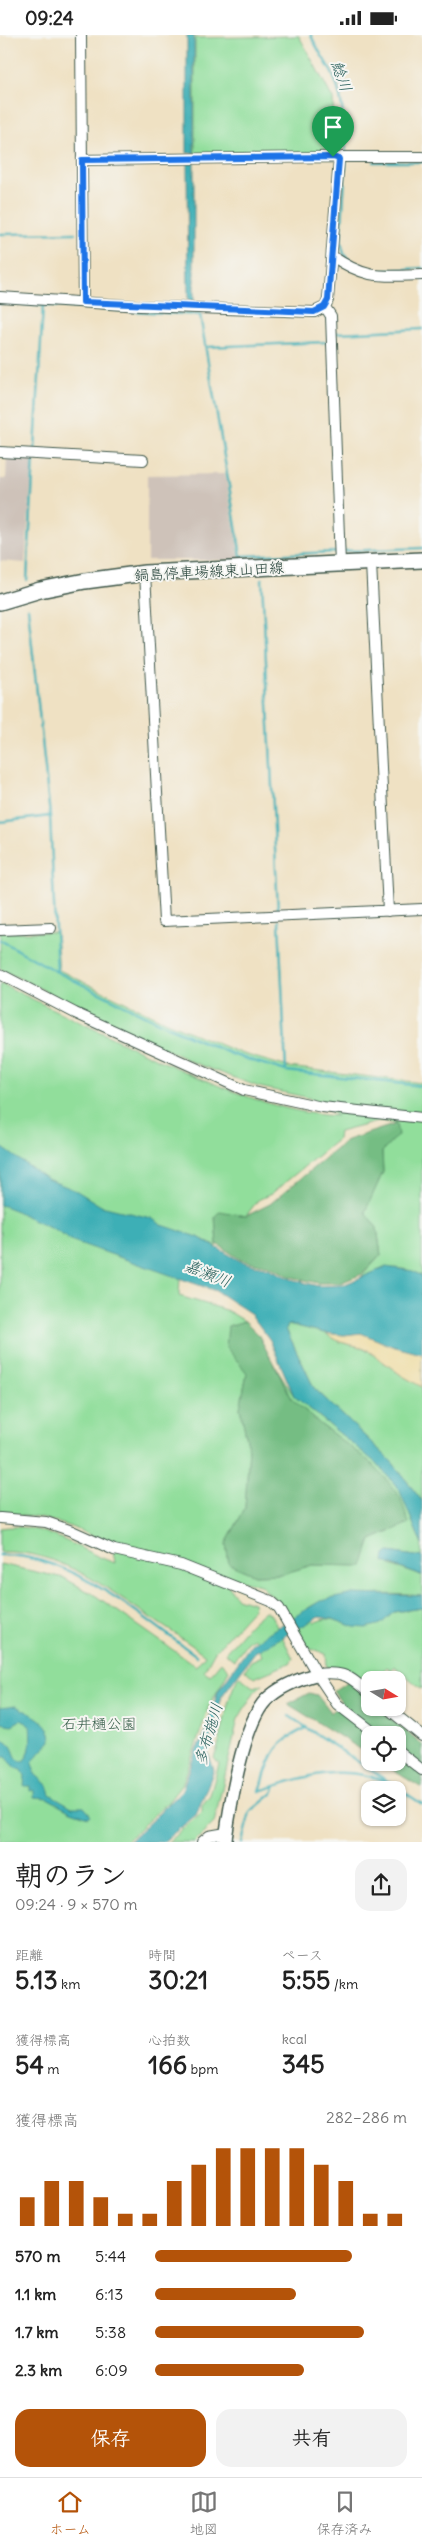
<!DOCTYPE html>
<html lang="ja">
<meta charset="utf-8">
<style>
:root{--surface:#fff;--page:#f2f2f2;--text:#222;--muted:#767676;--line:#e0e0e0;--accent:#b45309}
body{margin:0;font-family:Delius,"Klee One",sans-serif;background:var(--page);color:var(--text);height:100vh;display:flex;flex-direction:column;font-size:19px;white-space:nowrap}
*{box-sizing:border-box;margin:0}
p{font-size:16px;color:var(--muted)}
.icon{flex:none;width:28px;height:28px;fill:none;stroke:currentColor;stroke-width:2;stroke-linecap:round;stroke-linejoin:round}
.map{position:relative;height:1807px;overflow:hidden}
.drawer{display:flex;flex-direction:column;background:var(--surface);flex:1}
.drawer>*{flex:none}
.needle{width:32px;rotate:101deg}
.tools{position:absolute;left:361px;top:1636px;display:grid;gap:10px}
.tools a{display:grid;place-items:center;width:45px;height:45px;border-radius:10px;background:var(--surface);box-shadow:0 1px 4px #0004;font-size:25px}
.pin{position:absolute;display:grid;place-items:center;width:42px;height:42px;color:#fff;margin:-51px -21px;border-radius:50% 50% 50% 0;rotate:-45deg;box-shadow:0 0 5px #0007}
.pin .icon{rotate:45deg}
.round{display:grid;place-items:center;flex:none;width:52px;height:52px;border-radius:15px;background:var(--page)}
.overview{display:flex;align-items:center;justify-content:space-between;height:85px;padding:0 15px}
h1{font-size:28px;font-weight:800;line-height:38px}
.metrics{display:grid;grid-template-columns:repeat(3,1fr);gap:8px;height:85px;padding:5px 15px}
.metrics div{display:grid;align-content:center}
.metrics b{font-size:25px;font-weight:800}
.metrics small{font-size:14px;font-weight:400}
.metrics p{font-size:14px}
.chart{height:140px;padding:10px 15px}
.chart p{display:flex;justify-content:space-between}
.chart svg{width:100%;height:90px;margin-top:5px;stroke:var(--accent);stroke-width:6}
.button{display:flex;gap:10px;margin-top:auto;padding:10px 15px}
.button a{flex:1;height:58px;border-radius:15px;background:var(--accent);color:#fff;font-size:20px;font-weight:800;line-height:58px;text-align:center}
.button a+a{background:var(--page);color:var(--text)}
ul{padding:0 15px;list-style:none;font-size:16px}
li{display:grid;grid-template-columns:80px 60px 1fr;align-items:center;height:38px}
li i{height:12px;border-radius:6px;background:var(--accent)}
.status{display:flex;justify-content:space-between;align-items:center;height:35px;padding:0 25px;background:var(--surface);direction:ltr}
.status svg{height:14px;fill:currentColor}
.tab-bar{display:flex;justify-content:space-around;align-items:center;height:70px;border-top:1px solid var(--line);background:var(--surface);font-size:14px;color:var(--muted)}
.tab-bar a{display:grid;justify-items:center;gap:2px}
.tab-bar .current{color:var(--accent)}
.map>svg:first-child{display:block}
</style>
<div class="status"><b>09:24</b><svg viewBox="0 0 49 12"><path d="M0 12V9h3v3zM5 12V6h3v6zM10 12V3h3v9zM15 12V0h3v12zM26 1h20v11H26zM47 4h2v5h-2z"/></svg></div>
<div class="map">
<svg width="422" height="1807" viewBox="0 0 422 1807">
<rect width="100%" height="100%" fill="#f6f6f2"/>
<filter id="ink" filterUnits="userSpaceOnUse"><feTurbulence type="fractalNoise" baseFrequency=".02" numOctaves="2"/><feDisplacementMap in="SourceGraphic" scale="10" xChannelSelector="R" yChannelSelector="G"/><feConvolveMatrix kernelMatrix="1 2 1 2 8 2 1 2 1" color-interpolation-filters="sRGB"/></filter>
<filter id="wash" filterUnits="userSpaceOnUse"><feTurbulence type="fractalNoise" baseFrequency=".0096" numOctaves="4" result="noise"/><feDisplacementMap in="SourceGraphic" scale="20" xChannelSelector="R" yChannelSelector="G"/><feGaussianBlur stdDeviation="1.12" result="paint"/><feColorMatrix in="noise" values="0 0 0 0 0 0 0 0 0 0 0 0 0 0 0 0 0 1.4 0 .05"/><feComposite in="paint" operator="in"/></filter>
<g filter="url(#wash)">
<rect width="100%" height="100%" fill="#efe1c3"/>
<path fill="#cec2b9" d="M7,422L33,424L25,528L0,526V444H6Z
M225,439L240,525H147V440Z"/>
<path fill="#91de9b" stroke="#588e68" d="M299,1L333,64L335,118L195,119V3Z
M0,897H56L59,935L166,987L240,1018L288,1032L422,1048V1241C397,1228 385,1233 360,1243L381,1220L377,1193L364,1177L383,1137L382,1117L396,1089L381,1086L339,1097L338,1104L271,1159L258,1165L246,1181H215L217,1212L198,1202L180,1242L179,1261L226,1275L245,1286L228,1291L247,1338L240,1373L249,1414L245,1473L226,1509L229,1529L255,1540L282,1539L312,1530L362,1531L371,1505L390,1497L370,1427L320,1389L292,1364L276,1332L294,1361L376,1428L399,1454L422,1510L421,1522L390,1517V1530L422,1541V1561C396,1558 327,1557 307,1574L314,1588C328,1580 339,1586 354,1592L395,1577L422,1573V1654L394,1631L391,1635L387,1632L374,1645H370L368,1651L352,1638L327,1632L326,1619L307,1612L284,1573L260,1550L221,1540L237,1563L253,1568L254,1573L215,1616L204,1636L210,1640L221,1627L229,1635L209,1671L183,1748L168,1767L125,1807H0V1529L64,1543L96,1561L196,1631L205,1620C188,1607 169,1595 151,1583C107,1553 57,1514 0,1517V1493C45,1486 76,1515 115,1528L112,1510C68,1490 49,1480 0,1480V948C52,974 104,999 157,1024C211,1048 279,1079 337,1081L309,1063L259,1052L192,1027L0,934Z
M288,1289L325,1298L340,1307L364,1313L401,1340L422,1352V1466L392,1427L314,1353L286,1294Z
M265,1576L271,1580L293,1623L290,1628L254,1643L245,1635L251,1626L262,1621L254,1603L247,1607L234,1625L225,1618L251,1588Z
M239,1641L253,1652L263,1649L255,1656L238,1684L214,1788L194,1807H168L202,1777V1770L210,1760L219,1729L214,1723C225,1696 224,1666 239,1641Z"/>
<path fill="#74bd83" stroke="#4a7d5c" d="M396,1089L398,1100L382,1117L383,1137L365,1177L377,1193L381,1220L362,1239L340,1248H318L291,1242L269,1231L241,1225L217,1209L215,1181L220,1176L246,1181L270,1169L347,1105Z
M245,1286L258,1299L292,1364L320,1389L370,1427L386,1444L400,1462L409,1488L371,1505L362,1531L312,1530L282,1539L255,1540L229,1529L226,1509L245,1473L249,1414L240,1373L247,1338L226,1312L228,1291Z
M348,1646L370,1665V1672L378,1673L422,1709V1753L381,1728H398V1700H370V1720L288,1669L309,1658L317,1660L331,1678L341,1667L333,1656Z"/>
<path fill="#eeda9e" stroke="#868c69" d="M325,1298L344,1300L361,1298L392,1311L422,1319V1352L401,1340L365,1313L340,1307Z"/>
<path fill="#3eafb6" stroke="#2e7675" d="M187,0H194V118H187Z
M187,128H194V265L188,266Z
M0,1111L47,1144L77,1156L101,1171L151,1183L162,1190L198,1202L242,1227L268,1233L291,1244L318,1251L343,1250L386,1232L413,1236L422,1241V1319L392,1311L361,1298L344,1300L325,1298L288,1289L286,1294L314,1353L392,1427L422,1466V1510L399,1454L376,1428L294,1361L270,1305L250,1278L216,1256L70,1205C57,1194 45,1190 30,1183C19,1178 12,1173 0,1170Z
M389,1517L422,1522V1541L384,1527L385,1520Z
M353,1559L422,1561V1573L394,1577L381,1589L366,1593L354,1592L333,1584L319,1582L255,1617L222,1661L207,1715L214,1735L196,1780L163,1807H129L182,1756L197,1713L203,1703L218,1656L252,1608L320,1566Z
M16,1671C32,1680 51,1686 51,1706L32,1727L35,1739L47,1750L50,1759L72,1772H84L91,1780L89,1782L71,1776L47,1763L34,1762V1755L30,1756V1751H24L25,1741L22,1735L16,1733L6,1722H0V1703C4,1705 8,1707 11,1711C16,1718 14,1726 24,1726C32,1718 31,1701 30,1690L21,1685L12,1690L0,1688V1673Z"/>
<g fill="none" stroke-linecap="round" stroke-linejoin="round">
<path stroke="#3eafb6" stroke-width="2.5" d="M311,0C316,13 325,25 332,38C344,63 344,92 346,119
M346,124L341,207L344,219L352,228
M374,127H422
M0,199L75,198
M381,236L422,233
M0,268L200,280L241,521L336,517
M336,298L422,294
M206,312L327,307
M35,415L43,270
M341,516L422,513
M262,544L278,876
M27,545L34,424
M28,573L50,781L57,937
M0,787L50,781
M279,886L286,1036
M0,905L57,937L166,991L234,1020L286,1036L422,1051
M0,1520C72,1519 140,1581 197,1621
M289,1681L422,1769
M260,1756C304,1741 340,1729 385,1746
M260,1756C271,1722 271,1709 306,1693
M242,1807L250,1777L273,1758L276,1751"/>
</g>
</g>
<g filter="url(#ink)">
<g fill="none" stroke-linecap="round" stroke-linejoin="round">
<g stroke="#3e5649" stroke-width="12">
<path id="minor" d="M81,0L83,267
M82,125L333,122L339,124
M332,221C367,245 381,241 422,240
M0,262L140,271L314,277L325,272L328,265L339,124L342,122H422
M325,272L331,281L340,529
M0,417L143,425
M371,528L388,876
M145,538L164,886L422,874
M0,895L51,893
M0,939L75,978L244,1055L322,1072L422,1083
M0,1483L46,1487L72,1496L114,1515L181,1530L271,1566L279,1573L317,1639L337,1669L377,1700
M317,1639C344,1636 350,1641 370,1659
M386,1672L422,1701
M398,1716L422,1735
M202,1807L209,1801L226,1798"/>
</g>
<g stroke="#3e5649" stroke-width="15">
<path id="tertiary" d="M225,1807C230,1772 242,1690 266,1665C279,1652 299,1644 317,1639"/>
</g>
<g stroke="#3e5649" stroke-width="18">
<path id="secondary" d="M0,567L40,555L85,546L145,538L422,525"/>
</g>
<use href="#minor" stroke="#fff" stroke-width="10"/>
<use href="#tertiary" stroke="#fff" stroke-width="12"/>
<use href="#secondary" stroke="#fff" stroke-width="15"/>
</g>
</g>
<g fill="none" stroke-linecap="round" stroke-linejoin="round" filter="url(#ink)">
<g stroke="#fff" stroke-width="10">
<path id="route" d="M333,122L339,124L328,265L324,272L314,277L83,267L82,125Z"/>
</g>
<use href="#route" stroke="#1a73e8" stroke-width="6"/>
</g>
<g text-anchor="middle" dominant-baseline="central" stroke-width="4" stroke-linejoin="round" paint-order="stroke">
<g font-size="15" fill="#1f3d34" stroke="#f6f6f2">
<text transform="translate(209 536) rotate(-3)">鍋島停車場線東山田線</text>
</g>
<g font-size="15" fill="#365d49" stroke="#f6f6f2">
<text x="99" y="1688">石井樋公園</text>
</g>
<g font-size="16" font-style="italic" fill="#285f5b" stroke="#f6f6f2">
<text transform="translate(342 41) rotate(70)">鯰川</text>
<text transform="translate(208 1238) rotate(22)">嘉瀬川</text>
<text transform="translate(208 1699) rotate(-74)">多布施川</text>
</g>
</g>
</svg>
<div class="tools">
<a><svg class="needle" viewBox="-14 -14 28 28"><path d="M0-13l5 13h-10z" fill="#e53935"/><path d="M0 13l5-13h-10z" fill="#767676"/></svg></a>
<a><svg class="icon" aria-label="locate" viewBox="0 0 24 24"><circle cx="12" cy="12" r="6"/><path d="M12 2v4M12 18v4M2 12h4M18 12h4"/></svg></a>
<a><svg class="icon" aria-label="layers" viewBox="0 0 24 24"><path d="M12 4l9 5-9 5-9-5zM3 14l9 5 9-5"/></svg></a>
</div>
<div class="pin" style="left:333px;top:122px;background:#1e9e55"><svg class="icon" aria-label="arrive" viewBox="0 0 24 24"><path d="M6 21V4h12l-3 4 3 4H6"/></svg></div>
</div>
<section class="drawer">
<div class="overview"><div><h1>朝のラン</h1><p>09:24 · 9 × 570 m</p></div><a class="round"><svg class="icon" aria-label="share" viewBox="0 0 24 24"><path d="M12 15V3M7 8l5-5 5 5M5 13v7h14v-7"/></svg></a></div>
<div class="metrics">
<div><p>距離</p><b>5.13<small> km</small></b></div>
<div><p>時間</p><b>30:21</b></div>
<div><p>ペース</p><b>5:55<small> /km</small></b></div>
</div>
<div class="metrics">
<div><p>獲得標高</p><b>54<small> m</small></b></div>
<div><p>心拍数</p><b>166<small> bpm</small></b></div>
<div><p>kcal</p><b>345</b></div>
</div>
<div class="chart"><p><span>獲得標高</span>282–286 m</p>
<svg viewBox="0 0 160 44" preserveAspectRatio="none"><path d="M5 44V30M15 44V22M25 44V22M35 44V30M45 44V38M55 44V38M65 44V22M75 44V14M85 44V6M95 44V6M105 44V6M115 44V6M125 44V14M135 44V22M145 44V38M155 44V38"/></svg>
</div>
<ul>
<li><b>570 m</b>5:44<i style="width:78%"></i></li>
<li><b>1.1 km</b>6:13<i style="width:56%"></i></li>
<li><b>1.7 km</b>5:38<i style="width:83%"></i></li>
<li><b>2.3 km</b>6:09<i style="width:59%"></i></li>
</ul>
<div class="button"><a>保存</a><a>共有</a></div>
</section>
<nav class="tab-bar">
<a class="current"><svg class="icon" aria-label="home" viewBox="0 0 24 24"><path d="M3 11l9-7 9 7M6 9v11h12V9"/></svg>ホーム</a>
<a><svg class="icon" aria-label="map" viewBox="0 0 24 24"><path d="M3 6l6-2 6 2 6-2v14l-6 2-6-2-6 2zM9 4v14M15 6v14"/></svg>地図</a>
<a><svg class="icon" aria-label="saved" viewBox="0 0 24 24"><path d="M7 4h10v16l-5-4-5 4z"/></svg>保存済み</a>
</nav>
